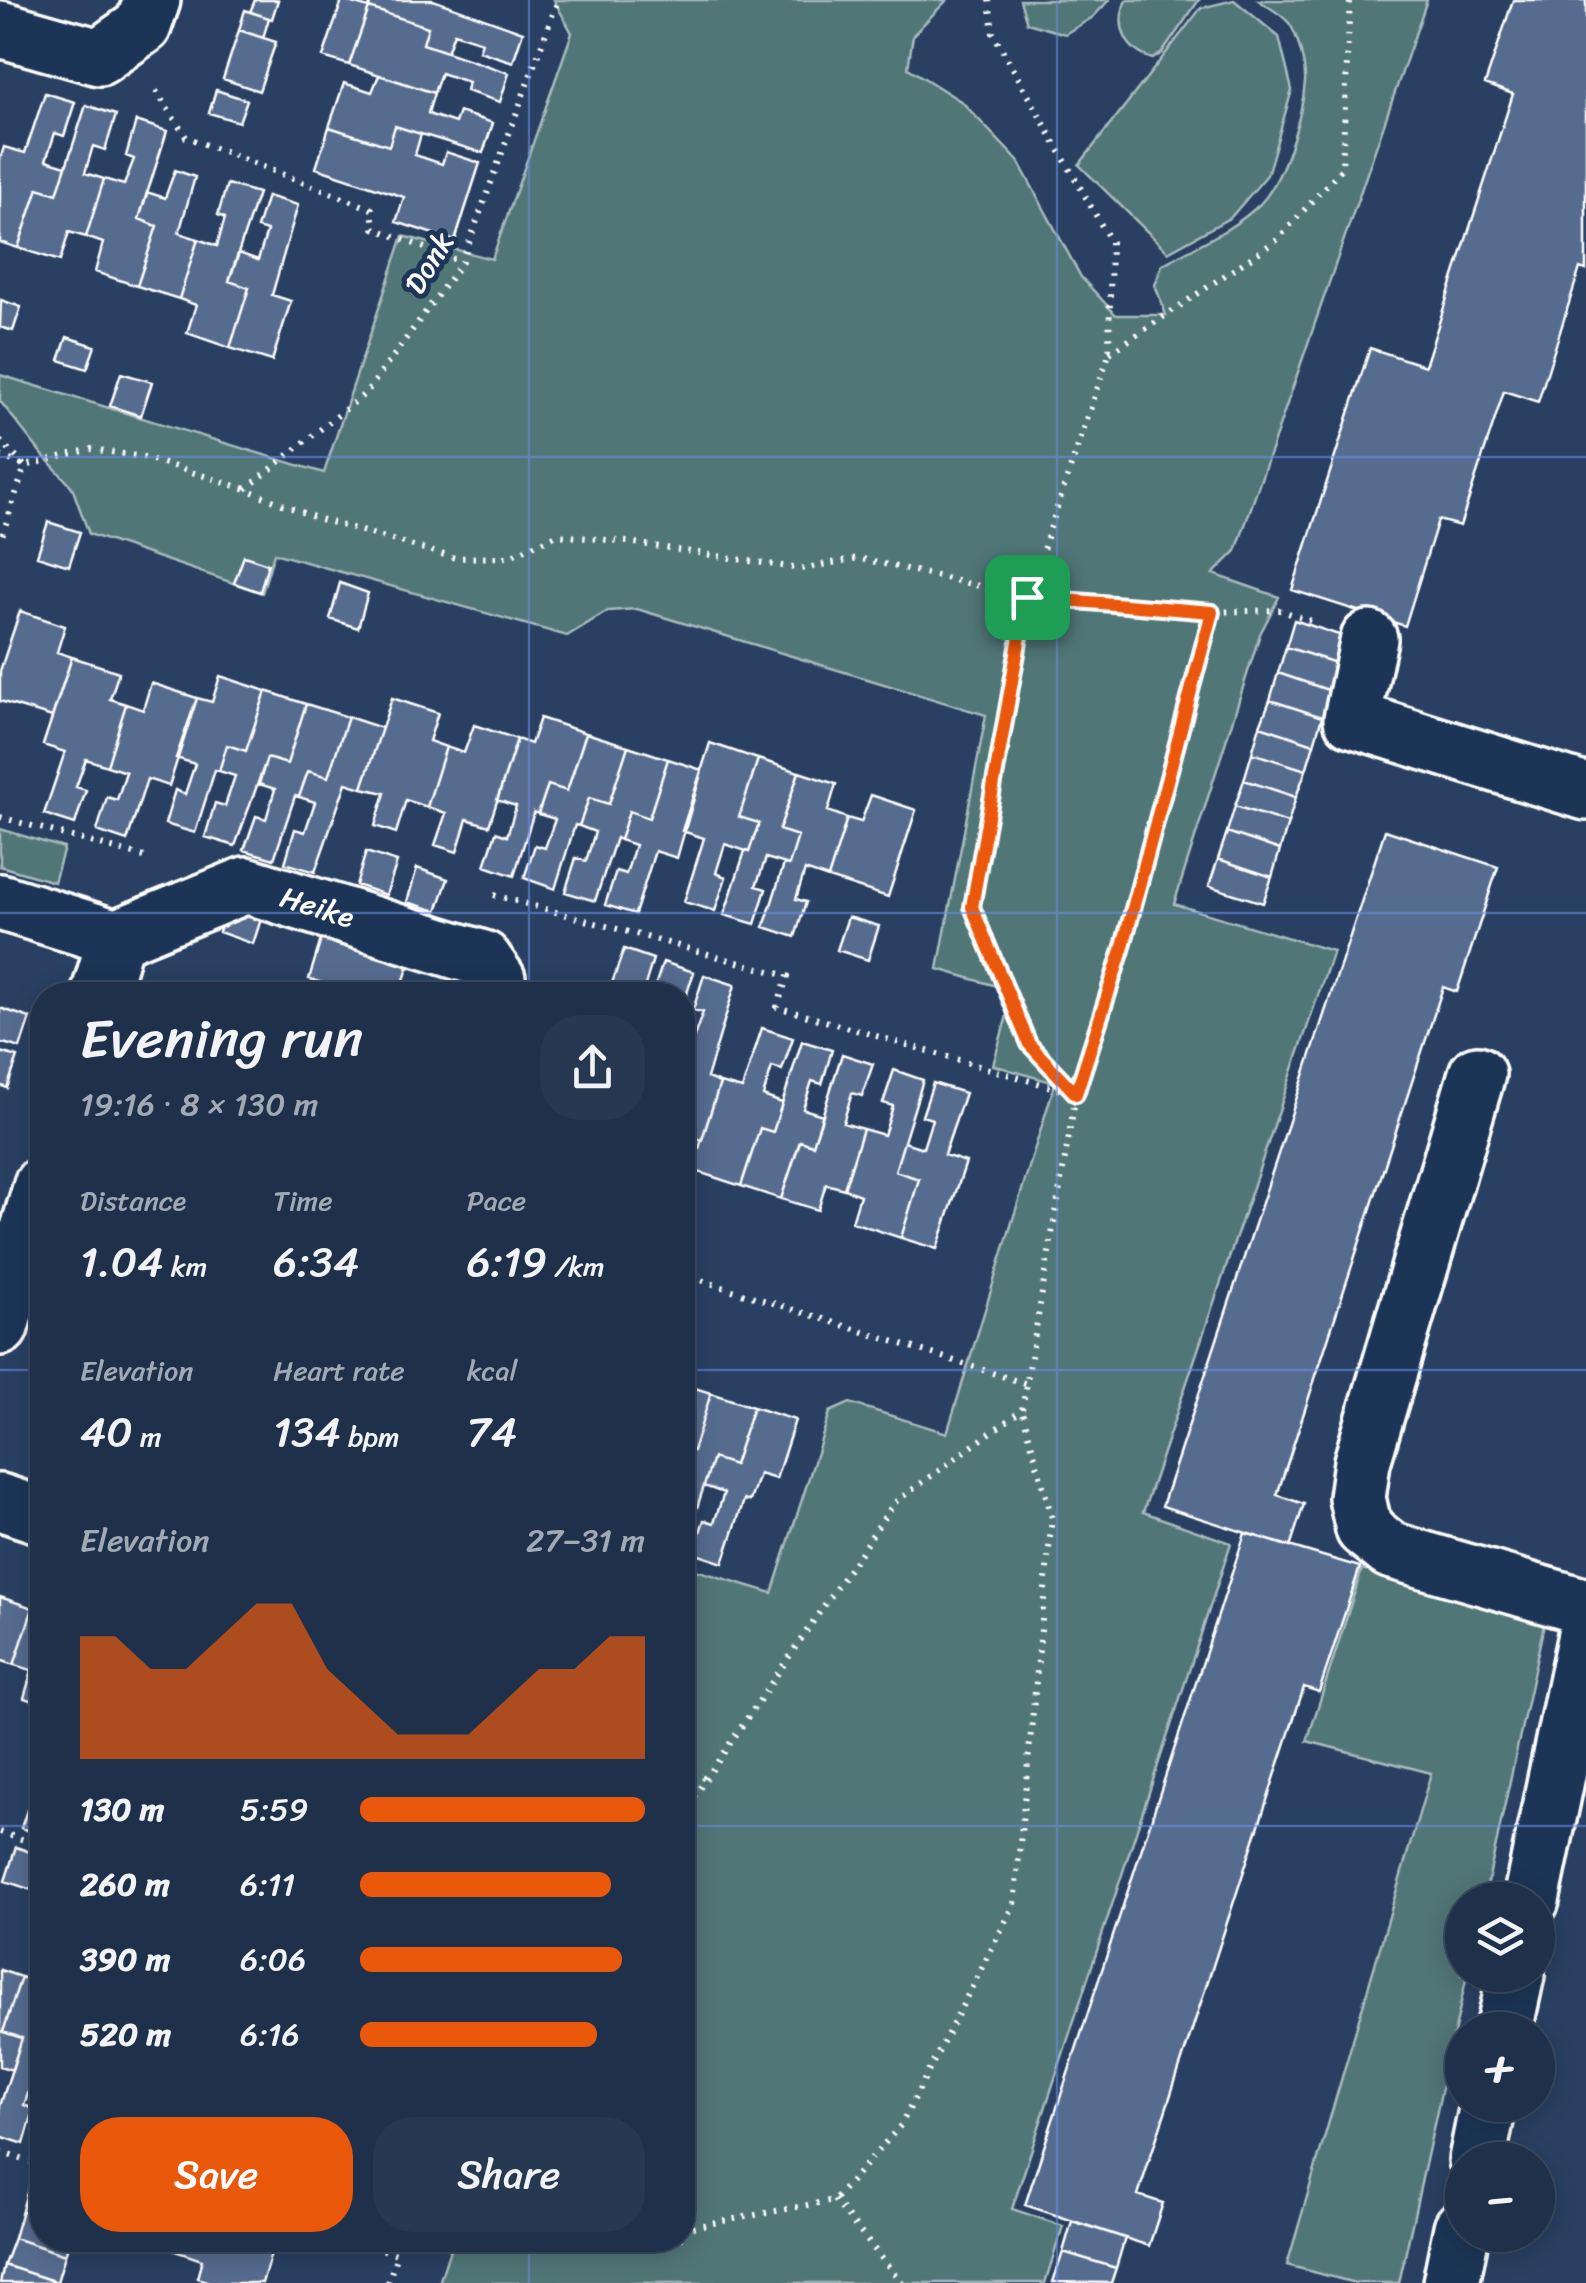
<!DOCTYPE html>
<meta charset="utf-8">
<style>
:root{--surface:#1f304a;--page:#273851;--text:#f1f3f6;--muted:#a1a9b5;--line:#3c4b62;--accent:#ea580c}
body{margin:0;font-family:Sriracha,sans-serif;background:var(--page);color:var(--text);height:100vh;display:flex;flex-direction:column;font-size:38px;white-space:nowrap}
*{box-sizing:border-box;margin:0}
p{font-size:32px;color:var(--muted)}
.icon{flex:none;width:55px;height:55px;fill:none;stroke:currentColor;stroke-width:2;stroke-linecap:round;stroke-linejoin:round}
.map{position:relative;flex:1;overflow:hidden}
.side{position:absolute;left:30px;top:982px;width:665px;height:1270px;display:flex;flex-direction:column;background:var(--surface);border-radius:40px;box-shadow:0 5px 25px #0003,0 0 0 2px var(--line)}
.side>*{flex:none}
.tools{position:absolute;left:1445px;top:1882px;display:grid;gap:20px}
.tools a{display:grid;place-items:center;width:110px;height:110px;border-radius:50%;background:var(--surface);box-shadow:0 5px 25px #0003,0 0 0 2px var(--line);font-size:50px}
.pin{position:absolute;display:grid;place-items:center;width:85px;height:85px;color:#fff;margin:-42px;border-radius:20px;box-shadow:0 5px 15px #0006}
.round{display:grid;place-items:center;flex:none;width:105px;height:105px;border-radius:40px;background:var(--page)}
.overview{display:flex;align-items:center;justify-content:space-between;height:170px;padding:0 50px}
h1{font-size:55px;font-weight:600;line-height:75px}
.metrics{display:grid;grid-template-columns:repeat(3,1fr);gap:15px;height:170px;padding:10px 50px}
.metrics div{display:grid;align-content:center}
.metrics b{font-size:42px;font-weight:600}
.metrics small{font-size:28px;font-weight:400}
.metrics p{font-size:28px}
.chart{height:280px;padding:20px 50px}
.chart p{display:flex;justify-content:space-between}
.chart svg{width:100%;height:180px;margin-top:10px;fill:var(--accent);opacity:.7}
.button{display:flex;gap:20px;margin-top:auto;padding:20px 50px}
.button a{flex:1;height:115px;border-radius:40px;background:var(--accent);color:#fff;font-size:40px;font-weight:600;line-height:115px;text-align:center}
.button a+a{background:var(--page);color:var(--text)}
ul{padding:0 50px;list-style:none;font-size:32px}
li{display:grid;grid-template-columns:160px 120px 1fr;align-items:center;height:75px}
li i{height:25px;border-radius:12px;background:var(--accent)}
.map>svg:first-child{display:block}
</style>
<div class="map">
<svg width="1586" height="2283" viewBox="0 0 1586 2283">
<rect width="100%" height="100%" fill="#294062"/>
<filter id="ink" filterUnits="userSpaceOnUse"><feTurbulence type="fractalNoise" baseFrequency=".01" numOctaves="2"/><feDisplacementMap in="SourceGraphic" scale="20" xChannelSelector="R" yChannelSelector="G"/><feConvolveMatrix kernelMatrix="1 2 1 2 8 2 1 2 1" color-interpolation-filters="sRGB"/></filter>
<g filter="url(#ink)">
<path fill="#517678" stroke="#a8babc" stroke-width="2.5" d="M554,0H947L913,35L908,68L962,102L1018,161L1081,277L1116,315H1166L1155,285L1162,265C1196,245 1231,232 1260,204C1284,179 1302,117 1305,82C1306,68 1298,35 1289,23C1282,14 1268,7 1258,0H1427L1236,551L1213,574L1279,597L1260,634L1174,904L1333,951L1143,1512L1231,1543L1012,2209L1063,2226L1045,2283H439L453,2240H682L683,1610L696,1570L772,1593L830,1412L850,1403L947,1433L1055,1083L993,1065L1014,991L938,969L986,715L637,609L608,611L567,636L274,553L262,593L89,534L72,487L41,453L0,401V375L324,473L403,236L492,259L572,33Z
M1020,0H1109L1093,17L1065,34L1027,23Z
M1126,0H1199L1162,53L1153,59C1125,51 1115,26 1126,0Z
M1234,0L1279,37L1292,90L1267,175L1231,217L1168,252L1079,165L1201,8Z
M0,829L64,848L54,882L0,866Z
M1362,1569L1545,1620L1484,1900H1462V1975H1467L1399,2283H1355L1287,2265L1431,1773L1307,1741Z"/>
<path fill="#576c8f" stroke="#fff" stroke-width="2.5" d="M255,0H278L272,19L250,12Z
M342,0L369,8L349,65L323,57Z
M371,0H433L523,32L513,62L479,51L482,42L454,33L447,52L423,44L428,27L369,8Z
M1513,0H1586V270L1580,268L1538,402L1504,391L1460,526L1438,520L1405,626L1292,590L1370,348L1425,366L1513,94L1485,84Z
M369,8L428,27L423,44L509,73L500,102L466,91L468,82L441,73L434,93L349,65Z
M245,10L269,18L263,38L239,30Z
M239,30L276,42L259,91L223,79Z
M379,75L434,93L428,113L431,115L455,123L459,112L493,123L483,153L395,126L389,146L329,127L344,83L372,92Z
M216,90L247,100L239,122L209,113Z
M45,93L75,102L64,136L55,133L46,160L66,166L57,194L38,188L18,248L0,242V160L4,147L25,153Z
M86,105L116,115L105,150L93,146L85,173L104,179L86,237L69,232L60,261L18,248L38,188L57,194Z
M136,121L167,131L139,219L157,226L137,286L95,272L103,243L86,237L104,179L124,185L134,159L126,156Z
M395,126L421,134L415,155L442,164L446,152L480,163L455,241L396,222L404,197L316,168L329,127L389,146Z
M175,170L195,177L179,233L198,239L179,299L137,286L157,226L139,219L147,192L165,198Z
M227,184L258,193L229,281L249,288L230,348L187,333L196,305L179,299L198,239L217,246L225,218L218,215Z
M267,196L298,205L272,295L291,301L272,361L230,348L249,288L229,281L239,253L258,260L267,231L257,228Z
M1,300L21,307L13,331L0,327Z
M67,337L95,346L87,369L59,360Z
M121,373L152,382L141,416L110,406Z
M48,522L80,532L69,566L37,556Z
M244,556L268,564L260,592L234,583Z
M340,583L368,593L358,628L330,619Z
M20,611L65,626L57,652L72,657L52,717L0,701V671Z
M1294,620L1348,638L1339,664L1286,647Z
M1286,647L1339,664L1331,691L1278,673Z
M72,657L119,672L110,699L126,704L107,766L86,759L76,787L86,790L75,824L44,814L65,752L43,745Z
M1278,673L1331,691L1322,717L1270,700Z
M220,676L266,691L246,751L227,745L219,771L215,770L195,833L165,824L175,790L185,794L195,764L176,758L197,698L212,702Z
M151,683L197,698L169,786L147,779L127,841L97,831L107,797L117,800L126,772L107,766L126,704L143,710Z
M266,691L306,704L287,764L267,758L235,846L205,837L215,803L225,806L235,776L219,771L227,745L246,751Z
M392,698L438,713L429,741L446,747L427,807L406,800L396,833L375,826L385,793L362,788Z
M1270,700L1322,717L1314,744L1260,726Z
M306,704L348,717L328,777L308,771L299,797L295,796L274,859L244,850L256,816L266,819L275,789L259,784L267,758L287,764Z
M348,717L382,728L362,788L346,783L315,872L285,863L295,829L305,832L315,802L299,797L308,771L328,777Z
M540,718L586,733L567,791L548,785L538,814L534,812L514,876L485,866L496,832L507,836L516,806L497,800L517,739L531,744Z
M474,725L517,739L489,826L467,819L457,852L435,845L446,813L427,807L446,747L464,753Z
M1260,726L1314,744L1306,770L1252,753Z
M586,733L628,746L609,804L589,798L579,826L575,825L555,889L524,878L535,845L545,848L555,819L538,814L548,785L567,791Z
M710,743L758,759L739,817L759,823L749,852L725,844L716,873L726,877L715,911L684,902L704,838L682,831Z
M628,746L668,759L649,818L629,811L620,840L616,838L595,901L565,892L576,858L586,861L595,832L579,826L589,798L609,804Z
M1252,753L1306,770L1296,797L1244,780Z
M668,759L702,770L677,858L655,851L635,914L605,905L616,871L626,874L635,845L620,840L629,811L649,818Z
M758,759L799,772L779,830L798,836L789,865L766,858L756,886L766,889L755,924L724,915L745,851L749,852L759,823L739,817Z
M799,772L836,784L828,811L847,818L828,878L805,870L796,899L806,902L795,937L764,927L784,864L789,865L798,836L779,830Z
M1244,780L1296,797L1288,823L1235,806Z
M871,795L916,810L888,897L828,878L847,818L861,822Z
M1235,806L1288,823L1280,850L1227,832Z
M1385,830L1498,867L1457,992L1443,987L1277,1495L1304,1504L1290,1547L1162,1506Z
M1227,832L1280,850L1272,877L1218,859Z
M366,852L397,862L386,895L356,885Z
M1218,859L1272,877L1263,903L1209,886Z
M417,868L448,879L437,911L407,902Z
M228,902L263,913L253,944L219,932Z
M848,917L879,926L868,960L837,950Z
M323,933L410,962L399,995H333L336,987L309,979Z
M624,949L653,959L642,995H619L622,987L612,983Z
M663,962L694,972L682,1008V995H652Z
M704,975L735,985L707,1078L720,1083L702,1140L682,1134V1088L688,1072L682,1070V1038L692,1042L703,1012L693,1010Z
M0,1008L30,1018L20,1048L0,1042Z
M762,1028L793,1038L782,1070L772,1067L763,1096L782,1103L773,1132L760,1128L741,1186L692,1170L720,1083L742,1089Z
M802,1041L832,1050L822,1084L812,1081L803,1109L823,1115L813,1145L800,1141L781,1199L741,1186L760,1128L773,1132Z
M0,1052L18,1057L7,1088L0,1085Z
M842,1054L873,1064L862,1096L852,1093L843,1123L863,1129L844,1189L826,1184L818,1210L781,1199L800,1141L813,1145Z
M894,1070L923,1080L895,1171L919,1179L901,1238L852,1222L860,1195L844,1189L863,1129L884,1135L893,1106L883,1103Z
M933,1083L965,1093L944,1155L966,1162L937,1249L901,1238L919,1179L895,1171L904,1142L923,1148L932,1119L922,1116Z
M682,1384L711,1393L693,1451L682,1448Z
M711,1393L753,1407L734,1465L713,1458L683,1551L682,1448L693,1451Z
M753,1407L795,1420L776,1479L759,1474L750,1501L744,1500L723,1563L693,1553L704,1520L714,1523L724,1493L704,1486L713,1458L734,1465Z
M1245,1533L1360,1567L1319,1692L1304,1687L1138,2195L1163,2203L1149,2246L1025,2205Z
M0,1597L33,1608L14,1665L0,1660Z
M33,1608L42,1611V1704L24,1698L32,1670L14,1665Z
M32,1795L42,1798V1835L21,1828Z
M16,1847L42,1856V1870L35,1891L5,1881Z
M0,1970L21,1977L3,2032L22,2038L12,2070L0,2066Z
M21,1977L42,1984V2080L34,2077L24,2105L34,2109L24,2144L0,2136V2106L22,2038L3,2032Z
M30,2183L42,2187V2217L22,2210Z
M22,2210L42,2217V2240H70L65,2255L14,2238Z
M1072,2221L1125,2238L1116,2268L1063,2252Z
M14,2238L65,2255L57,2282L4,2265Z
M178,2240H275L262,2283H212L197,2278L202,2260L175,2251Z
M1063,2252L1116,2268L1111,2283L1053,2282Z
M4,2265L57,2282L56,2283H0Z"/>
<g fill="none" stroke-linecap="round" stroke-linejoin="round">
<g stroke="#fff" stroke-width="62">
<g id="minor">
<path d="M0,29L99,57L143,26L152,0"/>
<path d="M1369,639L1352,719L1586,792"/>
<path d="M0,902L116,938"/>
<path id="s1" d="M116,938L246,885L483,959L497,979L492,995"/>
<path d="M99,995L116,938"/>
<path d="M1477,1074L1362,1462L1357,1498L1364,1529L1390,1550L1586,1607"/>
<path d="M0,1327L42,1185"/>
<path d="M0,1502L42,1516"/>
<path d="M1531,1900L1586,1635"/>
<path d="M1504,2030L1516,1975"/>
<path d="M1477,2160L1488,2105"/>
<path d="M1451,2283L1462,2228"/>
</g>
</g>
<path stroke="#fff" stroke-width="6" stroke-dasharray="2.5 8" stroke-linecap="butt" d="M989,0L993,33L1111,242L1109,354L1027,597L972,907L1029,1044L1076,1094
M156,91L186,137L372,209L374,228L461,262
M1110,353L1277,240L1342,168L1350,0
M0,441L25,466L0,542
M0,456L25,466L91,449L143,457L246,489L316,518L455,558L508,557L557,535L628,542L801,569L858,558L1027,597L1212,612L1279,610L1315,622
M246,489L367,392L462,262L558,0
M0,817L148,858
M494,895L788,976L777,1007L1075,1094
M682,1274L1027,1384
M682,1770L706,1779
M682,1814L894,1503L1022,1410L1076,1094L1122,950L1212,612
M0,1832L42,1846
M0,2152L42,2166
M834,2200L902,2283
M682,2229L834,2200L901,2125L1014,1905L1052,1518L1022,1410
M353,2240L397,2254L388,2283"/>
<use href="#minor" stroke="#1d3557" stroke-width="55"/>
</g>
</g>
<g fill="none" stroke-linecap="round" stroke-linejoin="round" filter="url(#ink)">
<g stroke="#fff" stroke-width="20">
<path id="route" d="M1027,597L1212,612L1122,950L1076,1094L1029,1044L972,907Z"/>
</g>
<use href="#route" stroke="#ea580c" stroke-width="12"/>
</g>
<path fill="none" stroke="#6c8ce6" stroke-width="2.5" stroke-opacity="0.55" d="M529,0V995M1057,0V2283M0,457H1586M0,913H1586M0,1370H42M682,1370H1586M0,1826H42M682,1826H1586M529,2240V2283"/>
<g text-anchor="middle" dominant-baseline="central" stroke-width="10" stroke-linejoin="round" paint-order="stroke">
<g font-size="30" fill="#fff" stroke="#1d3557">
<text transform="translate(429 263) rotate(-59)">Donk</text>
<text stroke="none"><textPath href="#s1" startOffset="215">Heike</textPath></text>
</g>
</g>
</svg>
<div class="tools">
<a><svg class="icon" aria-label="layers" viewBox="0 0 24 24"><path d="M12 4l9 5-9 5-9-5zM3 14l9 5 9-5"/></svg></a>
<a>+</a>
<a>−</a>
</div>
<div class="pin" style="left:1027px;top:597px;background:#1e9e55"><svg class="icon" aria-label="arrive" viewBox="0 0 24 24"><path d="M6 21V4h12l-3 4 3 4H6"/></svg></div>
<section class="side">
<div class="overview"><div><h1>Evening run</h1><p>19:16 · 8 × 130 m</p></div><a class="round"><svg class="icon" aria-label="share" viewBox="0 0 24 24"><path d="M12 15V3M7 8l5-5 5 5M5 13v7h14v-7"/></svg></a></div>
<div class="metrics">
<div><p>Distance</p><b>1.04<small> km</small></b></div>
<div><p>Time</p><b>6:34</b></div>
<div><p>Pace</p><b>6:19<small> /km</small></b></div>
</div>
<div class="metrics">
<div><p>Elevation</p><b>40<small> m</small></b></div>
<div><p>Heart rate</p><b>134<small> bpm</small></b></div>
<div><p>kcal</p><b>74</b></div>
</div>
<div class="chart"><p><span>Elevation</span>27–31 m</p>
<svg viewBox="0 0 160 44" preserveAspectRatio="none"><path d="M0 44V14L10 14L20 22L30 22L40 14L50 6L60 6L70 22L80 30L90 38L100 38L110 38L120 30L130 22L140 22L150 14L160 14V44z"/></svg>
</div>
<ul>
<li><b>130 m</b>5:59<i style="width:100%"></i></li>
<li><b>260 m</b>6:11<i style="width:88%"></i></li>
<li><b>390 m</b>6:06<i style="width:92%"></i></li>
<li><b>520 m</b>6:16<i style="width:83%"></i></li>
</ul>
<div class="button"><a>Save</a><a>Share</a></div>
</section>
</div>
